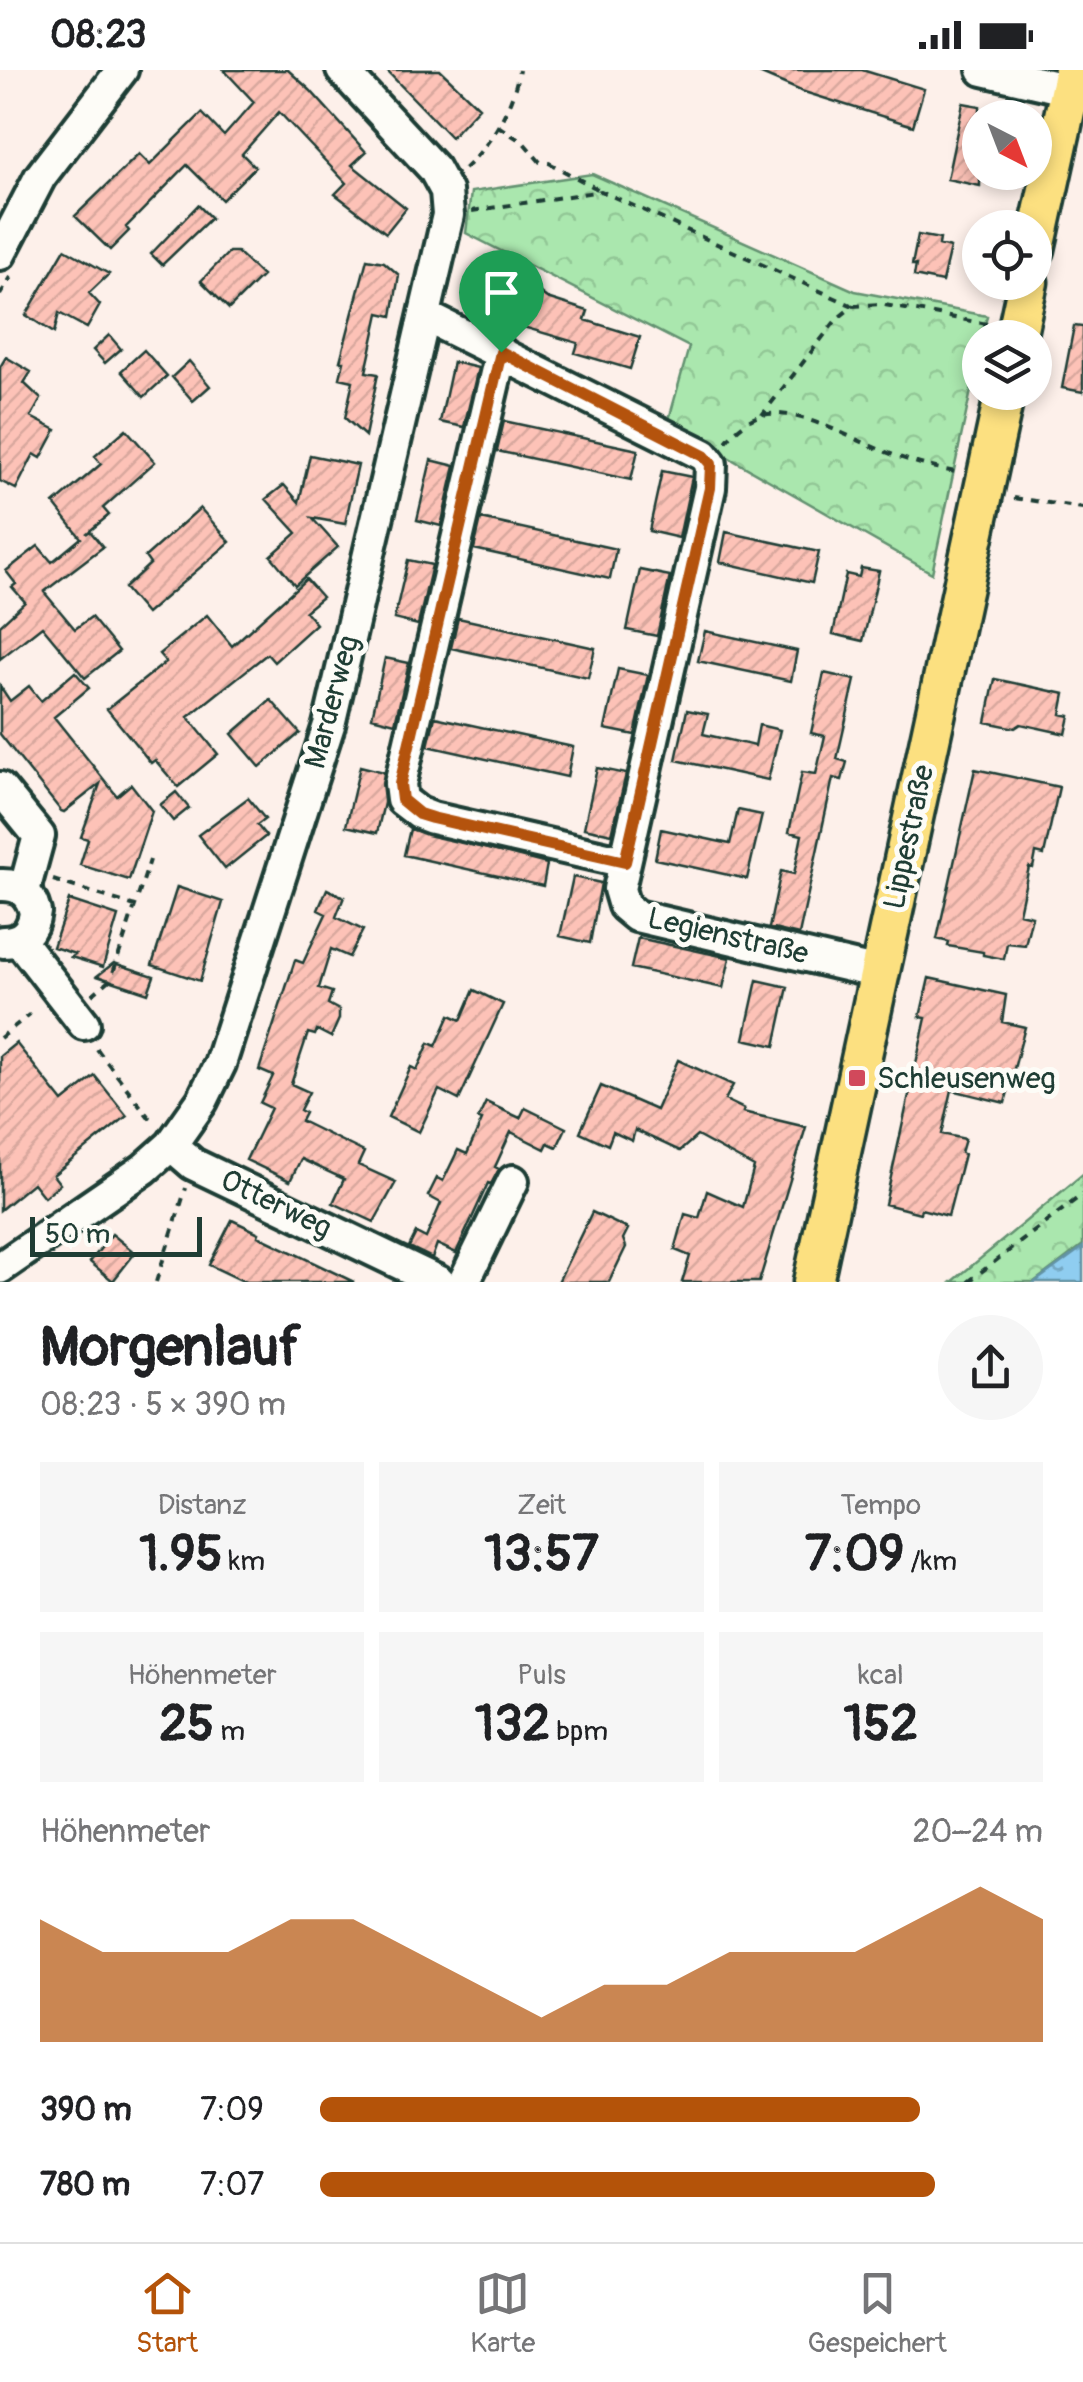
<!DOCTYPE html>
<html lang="de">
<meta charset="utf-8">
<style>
:root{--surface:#fff;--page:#f6f6f6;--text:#202124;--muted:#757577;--line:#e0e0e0;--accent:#b45309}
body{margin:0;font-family:Pangolin,sans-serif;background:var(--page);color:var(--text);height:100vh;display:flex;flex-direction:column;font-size:38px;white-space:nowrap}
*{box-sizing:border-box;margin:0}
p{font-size:32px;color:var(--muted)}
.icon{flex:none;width:55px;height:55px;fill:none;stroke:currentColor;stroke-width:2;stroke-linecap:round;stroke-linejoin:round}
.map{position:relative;height:1212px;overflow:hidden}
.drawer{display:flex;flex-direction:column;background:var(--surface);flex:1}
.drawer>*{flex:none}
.needle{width:65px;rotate:138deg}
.tools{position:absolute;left:962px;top:30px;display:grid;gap:20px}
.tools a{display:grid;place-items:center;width:90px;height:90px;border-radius:50%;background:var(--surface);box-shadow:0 5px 15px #0003;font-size:50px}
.scale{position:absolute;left:30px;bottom:25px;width:172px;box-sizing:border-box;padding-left:10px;border:5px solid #1f3d34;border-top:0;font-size:28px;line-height:35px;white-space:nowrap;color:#1f3d34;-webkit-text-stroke:8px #fdfcf7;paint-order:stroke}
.pin{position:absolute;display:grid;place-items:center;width:85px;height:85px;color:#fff;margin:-102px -42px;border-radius:50% 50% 50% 0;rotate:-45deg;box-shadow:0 0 10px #0007}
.pin .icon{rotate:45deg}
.round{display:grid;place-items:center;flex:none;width:105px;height:105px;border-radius:52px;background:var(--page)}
.headline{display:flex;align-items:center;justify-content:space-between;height:170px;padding:0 40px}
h1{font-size:55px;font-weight:700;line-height:75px}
.metrics{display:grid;grid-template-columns:repeat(3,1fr);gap:15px;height:170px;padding:10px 40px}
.metrics div{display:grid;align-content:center;border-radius:0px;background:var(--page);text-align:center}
.metrics b{font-size:50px;font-weight:700}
.metrics small{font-size:28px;font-weight:400}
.metrics p{font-size:28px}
.chart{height:280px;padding:20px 40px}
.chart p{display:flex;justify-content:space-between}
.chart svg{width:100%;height:180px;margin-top:10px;fill:var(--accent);opacity:.7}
ul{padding:0 40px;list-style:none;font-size:32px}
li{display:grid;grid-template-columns:160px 120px 1fr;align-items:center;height:75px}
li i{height:25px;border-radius:12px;background:var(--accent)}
.status{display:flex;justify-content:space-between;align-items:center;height:70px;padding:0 50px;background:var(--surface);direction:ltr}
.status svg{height:28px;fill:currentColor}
.menu{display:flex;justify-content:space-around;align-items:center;height:140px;border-top:2px solid var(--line);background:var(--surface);font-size:28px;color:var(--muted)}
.menu a{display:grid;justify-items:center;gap:5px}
.menu .current{color:var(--accent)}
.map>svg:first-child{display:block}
</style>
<div class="status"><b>08:23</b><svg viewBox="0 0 49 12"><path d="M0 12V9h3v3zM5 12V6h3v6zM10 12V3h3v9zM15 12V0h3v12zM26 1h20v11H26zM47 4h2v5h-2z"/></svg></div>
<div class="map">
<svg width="1083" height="1212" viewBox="0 0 1083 1212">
<defs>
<pattern id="forest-crowns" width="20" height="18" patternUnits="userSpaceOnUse" patternTransform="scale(2.5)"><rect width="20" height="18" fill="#aae7ae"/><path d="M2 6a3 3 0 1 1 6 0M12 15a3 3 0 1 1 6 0" fill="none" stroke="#92c796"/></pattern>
<pattern id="water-ripples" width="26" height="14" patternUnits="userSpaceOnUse" patternTransform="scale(2.5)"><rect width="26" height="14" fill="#8fcdf0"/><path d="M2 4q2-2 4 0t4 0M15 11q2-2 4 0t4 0" fill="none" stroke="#74a8c3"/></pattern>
<pattern id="building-hatch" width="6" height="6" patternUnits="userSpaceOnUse" patternTransform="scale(2.5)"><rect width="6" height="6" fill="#fdc2b7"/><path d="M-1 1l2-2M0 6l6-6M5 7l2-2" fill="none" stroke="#d8a89e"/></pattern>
</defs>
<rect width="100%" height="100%" fill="#fdf0ea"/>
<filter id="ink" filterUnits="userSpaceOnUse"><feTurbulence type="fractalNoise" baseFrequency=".01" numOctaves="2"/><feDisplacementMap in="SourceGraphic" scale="20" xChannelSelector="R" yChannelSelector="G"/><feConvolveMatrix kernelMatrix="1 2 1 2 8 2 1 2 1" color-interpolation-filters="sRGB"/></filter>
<g filter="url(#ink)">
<path fill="url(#forest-crowns)" stroke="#649271" stroke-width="2.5" d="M592,104L855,221L987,246L932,503L668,353L689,277L466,163L471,122Z
M1083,1104V1175L1034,1212H952Z"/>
<path fill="url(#water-ripples)" stroke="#6293a5" stroke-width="2.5" d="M1083,1177V1212H1035Z"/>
<path fill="url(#building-hatch)" stroke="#1f3d34" stroke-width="2.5" d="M224,0H288L310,20L366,82L352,95L406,138L386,163L335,124L346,113L279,42L242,84L255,97L222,130L187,95L126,157L129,161L110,180L75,146L139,84L150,95L202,43L224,66L254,32Z
M386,0H440L479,37L451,67Z
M752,0H862L924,19L913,56L801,21Z
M963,33L980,36V116L947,109Z
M198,135L211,148L162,195L151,184Z
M918,165L940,169L939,175L950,178L942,212L914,206L916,195H912Z
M65,179L109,204L89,223L100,235L87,258L59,243L54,263L26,245Z
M229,182H237L262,206L229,239L201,211Z
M367,189L384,192L399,205L392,246L379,243L366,302L378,304L365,366L345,348L353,311L340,308L344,291H340Z
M481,198L536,214L535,219L547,228L588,241L585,250L640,267L630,299L575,283L578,273L523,257L526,247L471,230Z
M1074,256L1083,257V322L1062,318Z
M109,265L121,279L105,293L93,280Z
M144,280L167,306L144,327L121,301Z
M6,287L31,302L24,313L41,329L31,347L56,360L41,388L34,384L16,419L0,411V297Z
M189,291L210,316L193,331L172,307Z
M453,292L478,298L464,357L440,352Z
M504,351L638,380L631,410L497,381Z
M126,359L155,392L103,438L109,445L86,464L90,461L103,477L44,522L75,559L91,547L119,581L85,608L42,556L0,589V555L25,532L12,517L16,514L6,501L38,476L52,492L81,468L54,434L101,394L95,386Z
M310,385L358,395L345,454L312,448L338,477L295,515L271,486L297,463L266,429L284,415L299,432Z
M431,390L455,396L441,456L417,450Z
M662,401L692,407L679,468L649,461Z
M200,438L230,472L146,544L124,518L150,494L145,487Z
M481,449L616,479L610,509L474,479Z
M726,462L819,482L812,513L720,492Z
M408,490L432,495L418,555L394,549Z
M861,498L879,501L863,571L833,564L846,504L859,507Z
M640,500L670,506L657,566L627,560Z
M306,509L322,527L305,541L316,554L274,592L267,584L188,647L218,684L178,717L155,690L151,693L107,639L166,592L159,584L207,545L232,576Z
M458,548L595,578L588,608L451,578Z
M705,561L797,581L791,611L698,591Z
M385,588L409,593L395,653L372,647Z
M618,599L648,605L635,665L605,659Z
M75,602L89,618L54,647L117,726L131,714L152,741L129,810L80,795L88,769L81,767L100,714L64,742L61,741L0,664V616L10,631L29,616L41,631Z
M824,603L855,610L837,689L847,692L842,710L833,708L799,865L769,858L781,801L794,804L802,765L789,762L802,702L816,704L825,666L811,663Z
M995,609L1065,624L1061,644L1070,646L1066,664L1021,654L1015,658L986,652Z
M271,630L300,663L260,697L232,664Z
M687,640L708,644L703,664L755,676L759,655L780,660L768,710L676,690Z
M435,647L573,677L567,707L428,676Z
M360,696L384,702V733L377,763L346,756Z
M597,698L626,704L612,764L584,758Z
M975,699L1059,717L1044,785L1036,783L1033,798L1029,797L1019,843L1032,846L1025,875L1007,873L1004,889L983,885V882L948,876L949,872L937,869Z
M176,722L189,738L173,751L160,735Z
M248,728L265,749L257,755L266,766L225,799L198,765Z
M738,740L762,745L747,809L655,789L661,759L730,774Z
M410,759L547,794L543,816L404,785Z
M573,807L601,813L590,873L560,866Z
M177,817L223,832L200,911L152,895Z
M327,819L344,827L336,847L363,860L349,887L331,879L319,918L332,922L328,934L339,940V949L331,967L317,960L315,965L308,963L291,1014L309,1022L300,1040L305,1043L301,1051L364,1082L358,1095L396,1112L374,1152L333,1133L344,1109L301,1089L290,1111L246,1090L271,1038L260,1033L273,1006L259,1000L295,890L303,893L326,844L318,840Z
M69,830L118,846L103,897L71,887L75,884L53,877Z
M638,868L730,888L723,918L631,898Z
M114,893L154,906L148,923L97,906Z
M929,908L1006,925L1002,952L1025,957L1005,1033L952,1020L942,1064L965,1069L961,1083L964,1084L948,1146L921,1139L920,1143L885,1134L926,948L920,947Z
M757,910L788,917L775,976L744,969Z
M474,920L503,934L459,1030L439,1020L419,1062L388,1047L411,997L417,1000L429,973L436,976L450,945L461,950Z
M16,973L63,1032L95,1006L127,1046L53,1105L60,1114L44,1127L33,1113L0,1140V986Z
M678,990L733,1015L725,1030L744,1039L743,1042L806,1057L759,1212H682L690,1186L675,1180L685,1144L699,1148L707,1121L743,1137L754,1097L697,1066L680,1081L635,1060L632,1071L613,1062L608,1075L580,1062L601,1016L656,1040Z
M486,1032L520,1048L525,1038L566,1058L557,1077L548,1073L545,1079L511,1062L495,1097L499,1099L491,1114L488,1113L456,1183L437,1174L432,1188L409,1177L416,1163L426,1168L441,1133L428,1126L437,1108L443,1111L458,1080L467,1084L482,1050L478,1049Z
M592,1142L628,1159L623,1169L626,1177L609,1212H558Z
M232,1150L259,1163L258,1166L354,1212H245L209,1195Z
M112,1164L135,1183L113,1211L90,1192Z"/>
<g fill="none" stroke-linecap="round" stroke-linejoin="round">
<g stroke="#1f3d34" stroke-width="38">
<path id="minor" d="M983,0L1083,23
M0,184L40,107L122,0
M425,246L704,385L711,394L710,418L619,819L624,836L636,846L879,903
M501,282L400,714L402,730L419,743L432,748L625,792
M0,718L39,766L24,821
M0,815C20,814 30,823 35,842C33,861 22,872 3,872
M19,870L84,954
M171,1075L193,1094L439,1212
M0,1198L144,1099L171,1075L202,1031L220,994L329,655L448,145L446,121L434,99L342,0
M464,1212L513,1111"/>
</g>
<g stroke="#1f3d34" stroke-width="45">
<path id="major" d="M1035,179L1074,0
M1016,268L1028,212
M813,1212L1005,322"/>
</g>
<path stroke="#1f3d34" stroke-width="4" stroke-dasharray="8 8" stroke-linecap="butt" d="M498,56L524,73L540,92L549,93L601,121
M464,99C491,74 513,37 519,0
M472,141L601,121L853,236L837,249L762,345
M0,225L11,207
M853,236L879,234L987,254
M1035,313L1040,289
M726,372C734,361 748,348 763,345C796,337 850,368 881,380C905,390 931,398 956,402
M1014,428L1083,438
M53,810L135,836
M92,925L111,909L150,790
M0,968L30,944
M97,979L154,1054
M156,1212L186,1118
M968,1212L1083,1124"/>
<use href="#minor" stroke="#fdfcf7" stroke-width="30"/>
<use href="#major" stroke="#fce080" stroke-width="38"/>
</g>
</g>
<g fill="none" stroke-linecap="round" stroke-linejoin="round" filter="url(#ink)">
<g stroke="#fff" stroke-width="20">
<path id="route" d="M501,282L704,386L711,394L710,418L625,792L432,748L419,744L402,730L400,714Z"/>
</g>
<use href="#route" stroke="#b45309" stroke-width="12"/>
</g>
<rect fill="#d1495b" stroke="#fdfcf7" stroke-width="4" x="847" y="998" width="20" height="20" rx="5"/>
<g text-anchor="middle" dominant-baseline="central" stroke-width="10" stroke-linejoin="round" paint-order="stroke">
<g font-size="30" fill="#1f3d34" stroke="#fdfcf7">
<text transform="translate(332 632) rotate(-75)">Marderweg</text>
<text transform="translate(909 767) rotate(-78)">Lippestraße</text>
<text transform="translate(728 866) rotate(13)">Legienstraße</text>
<text transform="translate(276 1134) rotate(26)">Otterweg</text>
</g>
<g font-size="30" fill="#1f3d34" stroke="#fdfcf7" text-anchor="start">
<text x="877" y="1008">Schleusenweg</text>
</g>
</g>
</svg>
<div class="tools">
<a><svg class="needle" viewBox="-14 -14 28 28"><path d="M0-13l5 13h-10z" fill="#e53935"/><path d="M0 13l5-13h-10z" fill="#757577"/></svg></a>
<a><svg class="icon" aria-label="locate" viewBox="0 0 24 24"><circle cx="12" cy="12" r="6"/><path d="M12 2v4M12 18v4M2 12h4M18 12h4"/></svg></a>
<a><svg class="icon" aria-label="layers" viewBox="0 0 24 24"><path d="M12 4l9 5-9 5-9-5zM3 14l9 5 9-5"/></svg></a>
</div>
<div class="scale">50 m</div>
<div class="pin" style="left:501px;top:282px;background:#1e9e55"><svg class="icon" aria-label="arrive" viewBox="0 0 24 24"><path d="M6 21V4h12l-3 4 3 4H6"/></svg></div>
</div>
<section class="drawer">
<div class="headline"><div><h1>Morgenlauf</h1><p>08:23 · 5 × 390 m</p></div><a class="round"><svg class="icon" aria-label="share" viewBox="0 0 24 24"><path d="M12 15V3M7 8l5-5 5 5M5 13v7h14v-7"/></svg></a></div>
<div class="metrics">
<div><p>Distanz</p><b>1.95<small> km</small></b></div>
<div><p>Zeit</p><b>13:57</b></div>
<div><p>Tempo</p><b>7:09<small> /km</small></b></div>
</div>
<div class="metrics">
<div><p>Höhenmeter</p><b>25<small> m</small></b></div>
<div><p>Puls</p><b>132<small> bpm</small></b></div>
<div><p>kcal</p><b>152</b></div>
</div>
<div class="chart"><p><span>Höhenmeter</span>20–24 m</p>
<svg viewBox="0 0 160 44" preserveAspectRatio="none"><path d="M0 44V14L10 22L20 22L30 22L40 14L50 14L60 22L70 30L80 38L90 30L100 30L110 22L120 22L130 22L140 14L150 6L160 14V44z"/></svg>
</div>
<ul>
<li><b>390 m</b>7:09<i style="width:83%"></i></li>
<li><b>780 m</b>7:07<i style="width:85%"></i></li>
</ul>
</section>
<nav class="menu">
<a class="current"><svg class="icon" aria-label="home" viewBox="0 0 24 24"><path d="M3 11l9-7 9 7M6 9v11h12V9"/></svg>Start</a>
<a><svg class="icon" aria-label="map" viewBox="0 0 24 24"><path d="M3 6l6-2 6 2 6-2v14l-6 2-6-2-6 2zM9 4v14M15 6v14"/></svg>Karte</a>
<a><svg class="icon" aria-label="saved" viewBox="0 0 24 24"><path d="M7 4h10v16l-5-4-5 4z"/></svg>Gespeichert</a>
</nav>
